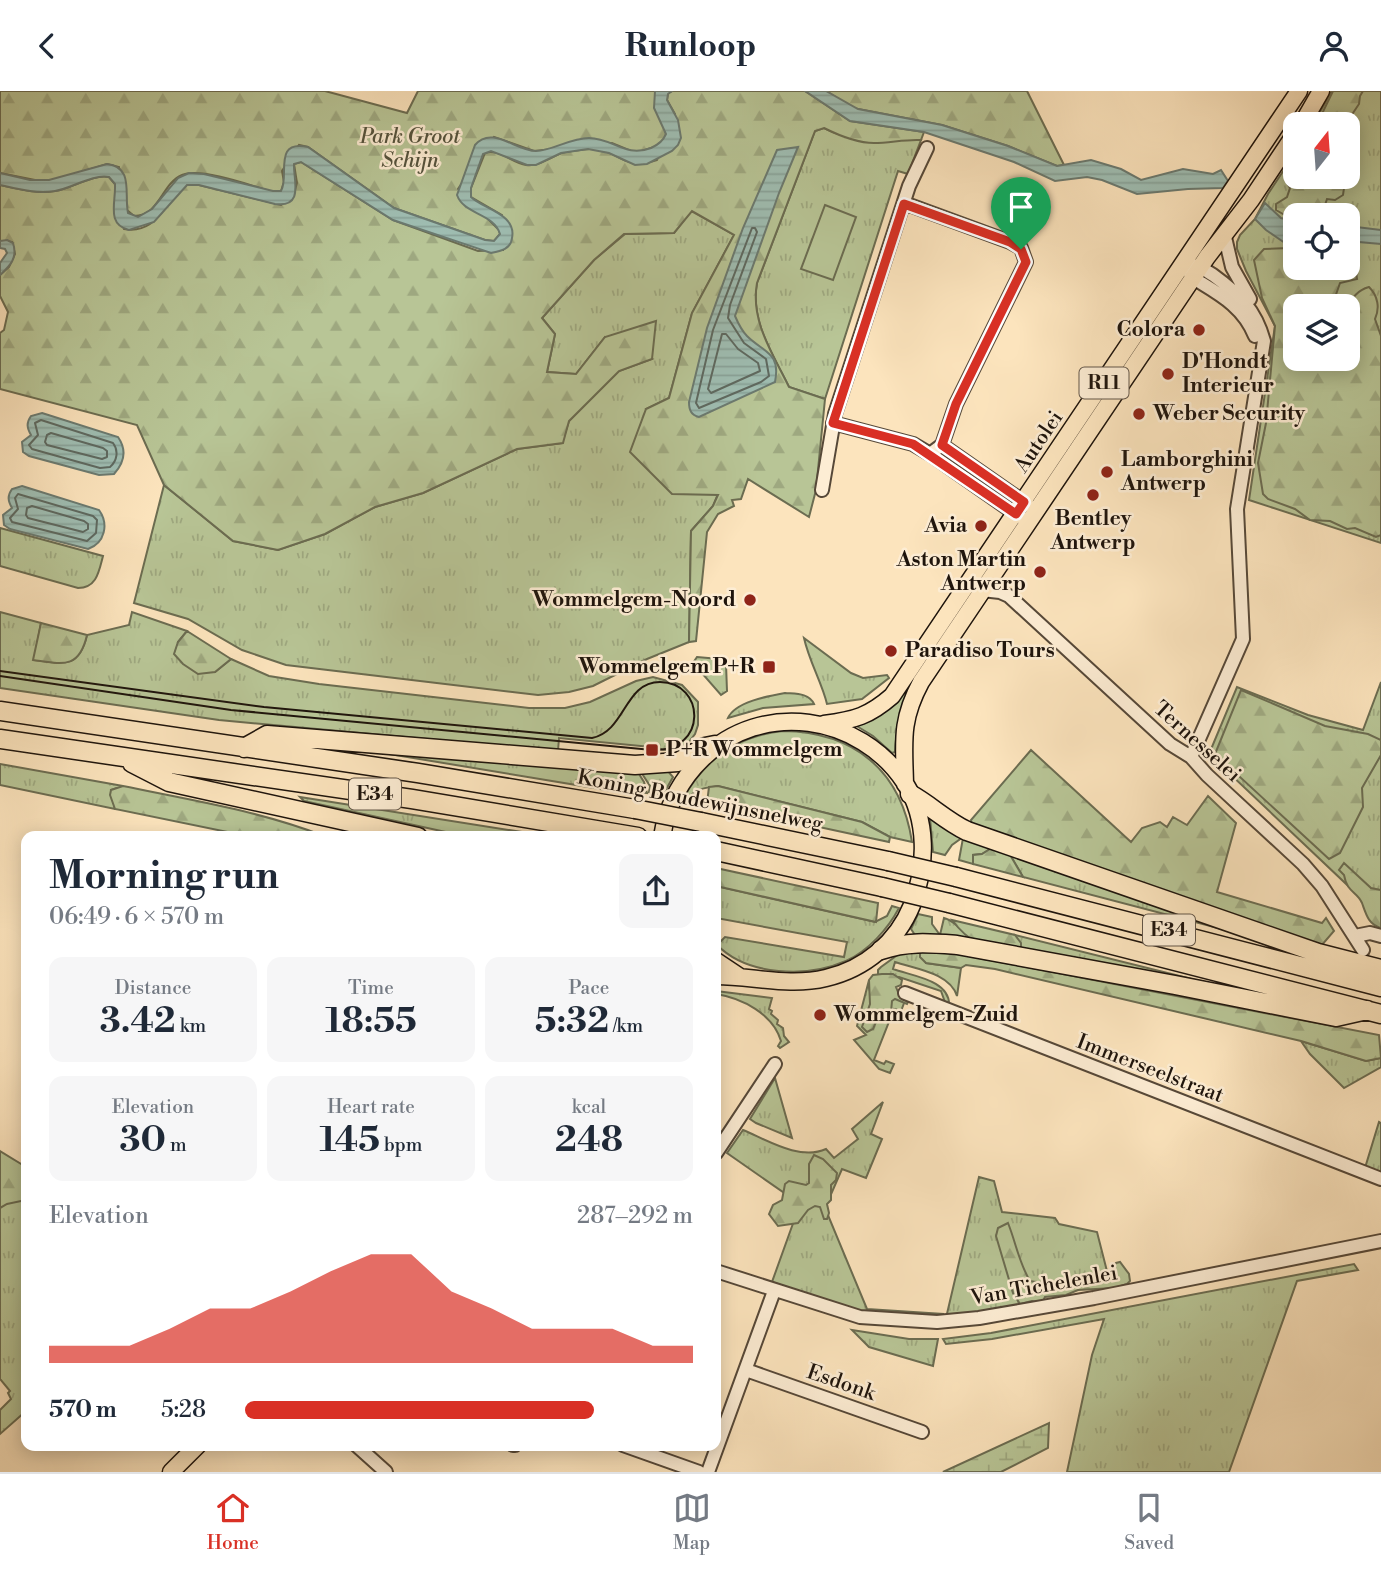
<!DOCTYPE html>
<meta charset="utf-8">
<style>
:root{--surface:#fff;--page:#f6f6f7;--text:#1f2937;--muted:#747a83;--line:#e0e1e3;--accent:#d93025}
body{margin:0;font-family:"Libre Bodoni",serif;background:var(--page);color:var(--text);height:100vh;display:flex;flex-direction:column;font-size:26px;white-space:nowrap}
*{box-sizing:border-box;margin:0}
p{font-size:23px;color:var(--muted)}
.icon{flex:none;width:38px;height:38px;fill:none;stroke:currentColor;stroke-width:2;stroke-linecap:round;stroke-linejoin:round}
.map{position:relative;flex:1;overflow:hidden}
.details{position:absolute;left:21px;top:740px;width:700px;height:620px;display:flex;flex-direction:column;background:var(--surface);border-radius:14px;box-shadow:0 4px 18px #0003}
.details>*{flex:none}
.needle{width:46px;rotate:17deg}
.controls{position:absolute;left:1283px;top:21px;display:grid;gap:14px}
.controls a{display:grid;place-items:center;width:77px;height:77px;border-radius:14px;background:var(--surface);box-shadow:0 4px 18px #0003;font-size:35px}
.pin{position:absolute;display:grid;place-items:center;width:60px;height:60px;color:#fff;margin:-72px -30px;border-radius:50% 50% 50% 0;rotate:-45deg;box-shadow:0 0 7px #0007}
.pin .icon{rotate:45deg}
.round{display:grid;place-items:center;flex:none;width:74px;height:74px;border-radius:14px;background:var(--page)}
.head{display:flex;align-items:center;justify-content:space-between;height:119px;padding:0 28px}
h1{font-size:38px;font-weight:800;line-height:52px}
.metrics{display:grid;grid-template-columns:repeat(3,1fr);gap:10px;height:119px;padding:7px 28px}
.metrics div{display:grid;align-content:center;border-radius:14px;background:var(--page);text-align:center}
.metrics b{font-size:35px;font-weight:800}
.metrics small{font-size:19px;font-weight:400}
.metrics p{font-size:19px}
.chart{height:196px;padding:14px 28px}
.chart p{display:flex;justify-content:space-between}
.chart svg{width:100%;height:126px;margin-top:7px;fill:var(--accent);opacity:.7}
ul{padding:0 28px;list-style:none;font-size:23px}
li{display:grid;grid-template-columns:112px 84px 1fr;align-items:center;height:52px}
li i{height:18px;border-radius:9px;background:var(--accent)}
header{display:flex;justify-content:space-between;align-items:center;height:91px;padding:0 28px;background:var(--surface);font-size:32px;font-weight:800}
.tab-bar{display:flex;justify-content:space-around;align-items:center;height:98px;border-top:2px solid var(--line);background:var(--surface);font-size:19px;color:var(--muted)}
.tab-bar a{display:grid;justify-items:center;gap:4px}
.tab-bar .active{color:var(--accent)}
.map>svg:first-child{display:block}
</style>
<header><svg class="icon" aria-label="back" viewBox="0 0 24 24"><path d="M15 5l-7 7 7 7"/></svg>Runloop<svg class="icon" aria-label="person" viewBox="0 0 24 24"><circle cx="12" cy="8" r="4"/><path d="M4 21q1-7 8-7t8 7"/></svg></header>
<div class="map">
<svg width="1381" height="1381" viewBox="0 0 1381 1381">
<defs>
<pattern id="grass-tufts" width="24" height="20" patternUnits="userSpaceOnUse" patternTransform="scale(1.75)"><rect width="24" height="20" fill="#b8c596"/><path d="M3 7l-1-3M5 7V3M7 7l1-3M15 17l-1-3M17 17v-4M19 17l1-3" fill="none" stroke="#9ea880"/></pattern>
<pattern id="forest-firs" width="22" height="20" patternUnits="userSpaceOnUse" patternTransform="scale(1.75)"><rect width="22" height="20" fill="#b8c596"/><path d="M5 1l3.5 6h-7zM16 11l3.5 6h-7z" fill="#9ea880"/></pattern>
<pattern id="wetland-marsh" width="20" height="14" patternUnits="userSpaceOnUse" patternTransform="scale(1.75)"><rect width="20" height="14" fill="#b8c596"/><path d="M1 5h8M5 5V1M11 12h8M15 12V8" fill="none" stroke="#9ea880"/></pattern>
<pattern id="water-rules" width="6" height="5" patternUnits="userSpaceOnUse" patternTransform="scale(1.75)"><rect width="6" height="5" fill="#9fbeb3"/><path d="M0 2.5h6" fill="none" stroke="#88a299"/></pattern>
</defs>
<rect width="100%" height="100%" fill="#fce4bd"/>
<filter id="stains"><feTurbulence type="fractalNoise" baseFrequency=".00286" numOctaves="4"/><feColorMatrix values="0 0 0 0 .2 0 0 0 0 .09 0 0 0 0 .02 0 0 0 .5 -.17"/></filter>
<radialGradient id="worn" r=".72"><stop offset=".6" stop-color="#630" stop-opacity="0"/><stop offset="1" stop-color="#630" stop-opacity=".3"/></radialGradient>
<path fill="url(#grass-tufts)" stroke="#6b6c51" stroke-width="2" fill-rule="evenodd" d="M1332,0H1381V452L1249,409L1275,235L1246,180L1237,158V151L1240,144L1255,128L1268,103L1295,62V86H1348V33H1313ZM1295,124H1348V177H1295ZM1295,215H1348V268H1295Z
M824,37C857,54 886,47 921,49L908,83L898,80L825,308L789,296C773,263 750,230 757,192L815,40Z
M691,120L734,144L692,222L669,307L646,318L718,403L713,415L691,440L689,551L647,568L593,595L569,601L538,604L286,574L242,559L188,528L134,512L164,394L233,450L278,459L325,443L375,416L423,402L517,358L562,352L569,330L619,280L652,268L605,246L576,283L547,281L555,243L542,227L594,169L625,143L674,142Z
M0,437L103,465C99,480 97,497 78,497L0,475Z
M962,510L966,513C938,558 896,606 895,661L892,662L873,645L855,634L877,625Z
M0,521L41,532L34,569C63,573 79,578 87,544L129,534L132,521L187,540L178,551L215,581L231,568L269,585L319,593L529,617H565L590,611L636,590L653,586L682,594L698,611V634L695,643L685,656L671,660L651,656L559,647L558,660L219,629L0,597Z
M804,547L851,582L863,587L887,584L889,587L862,608L827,613C822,592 809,570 804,547Z
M697,566L719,568L726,573L727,600L721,604L693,572Z
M1381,591V826L1209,663L1237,596L1308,624L1363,639Z
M785,602C796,603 809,602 814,613L763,617L728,627C735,611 768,605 785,602Z
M783,640C854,641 901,679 912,751L890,746L862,731L718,695C705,697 695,697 687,709L683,708C704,669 738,645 783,640Z
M365,659C456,667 547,674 639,683L644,691L647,702L638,701L637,704Z
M0,673L123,695L111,699L115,718L0,694Z
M667,679L673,686L663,704L649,701L650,695L641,681Z
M300,706L547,745H464L304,710Z
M932,726L963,746L952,754L945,764L933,761L930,727Z
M963,747L993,756L982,763L973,764V773L959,769Z
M1009,762L1237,842L1023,786Z
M716,795L875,831L887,825L892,815L899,817C888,838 868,860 846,870C807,887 748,885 717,854L725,846L844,866L847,851L716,827Z
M918,823L932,826V833L940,844L944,827C956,830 966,845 976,853L915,844L911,838Z
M1015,844L1252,903L1021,861Z
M920,857L926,872L961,877L957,905C950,882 916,878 895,871L893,878C912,885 951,889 949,915L946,914L941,900L899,886L882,889L878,883V879L881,876L903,860Z
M868,893L873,912L885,898L906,907L901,920L894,918L874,969L884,973L886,970L894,973L890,982L879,978L854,949L866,944L857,935Z
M716,900L772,907L769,918L772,920L771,923L778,929L777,933L783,937L784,945L789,951L780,957L778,955L781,950C773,923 742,907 716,903Z
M1301,950L1366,970L1381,967V976L1344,997L1310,963Z
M775,987L792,1047L756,1032L750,1028Z
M883,1011L871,1043L882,1048L866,1087L842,1078L825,1117L867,1218L943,1223L942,1227L852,1219L772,1191L800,1113L727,1062L743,1039C767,1049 800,1070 826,1058L834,1067L858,1048L852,1038Z
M1379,1031L1381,1032V1083L1365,1077Z
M979,1086L994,1090L1002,1121L1055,1127L1059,1133L1097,1141L1109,1188L1017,1201L1019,1214L946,1227Z
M26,1088V1320L0,1343V1319L11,1308L8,1302L10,1300L0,1288V1098Z
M1354,1173L1358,1179L1297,1190L1229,1381H1067L1092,1264L1104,1228L992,1248L946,1253L943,1248L991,1242Z
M852,1239L909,1248H938L933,1275L869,1256Z"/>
<path fill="url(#forest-firs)" stroke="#6b6c51" stroke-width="2" d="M0,0H325L407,22L418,0H655L666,43L664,49L654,56L636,62L612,52L534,60L494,46L458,98L499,139L500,143L494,150L485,149L394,117L308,56L299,54L282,80L284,91L281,100L273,101C253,95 200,76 182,84C161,93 160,125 134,125L127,119L119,76L107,73L55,89L40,90L0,82Z
M672,0H805L850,30L924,41L921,49C905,48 890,52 874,52C857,52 840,45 824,37L815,40L757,192C750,230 773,263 789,296L825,308L816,399L809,426L748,388L741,408L732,409L734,415L718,423L707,441L696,550L689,551L691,440L713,415L718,404L672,403L630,361L646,318L669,307L692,222L734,144L692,120L674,142L624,143L594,169L542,227L555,243L547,281L576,283L605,246L656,230L652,268L619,280L569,330L563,352L517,358L423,402L375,416L325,443L278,459L233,450L164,394L137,334L0,298V242L4,239L8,221L0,205V184L9,176L15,163L12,151L0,150V94C19,98 36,103 55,100C73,97 92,83 109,86L115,93L124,138C158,144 165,109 187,94H199L281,114L293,106L297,92L294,73L301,71L393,129L478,160L503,159L502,124L471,106V97L485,62C499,57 512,72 526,74C539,76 550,66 562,62C570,60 581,59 589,58C620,57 620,81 657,69L675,23L667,9L668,2Z
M826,0H1027L1064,74L1057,75L1008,55L942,34L853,17Z
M1333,0H1363L1360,5L1359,13L1349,28L1353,36L1348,44V33H1317Z
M1295,70V86H1315L1316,93C1324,93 1335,88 1341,89L1344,97L1343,104L1335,109L1327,108L1323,120L1325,122H1333L1337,124H1299L1293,120L1283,123L1276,119V113L1287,106L1290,97L1287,92L1290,77Z
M1295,140V177H1348V151C1358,163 1354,173 1357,188L1340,192L1332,215H1295V268H1348C1348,243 1339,204 1369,196C1378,205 1380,217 1375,228L1381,245V444L1376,446L1355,437L1347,438L1330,430L1310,429L1295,418L1268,408L1263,403L1258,372L1266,332L1275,235L1262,207L1254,169L1264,158L1289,157Z
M41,532L87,544C79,579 62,573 33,569Z
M187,540L231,568L215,581L198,583L183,573L174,563L178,551Z
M1241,599L1325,635L1368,643L1381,649V664L1362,697L1363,716L1340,762L1329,768L1215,663Z
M1031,659L1131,751L1142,737L1160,731L1167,736L1173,726L1187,734L1208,705L1236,732L1217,801L1322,832L1326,827L1334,840L1321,855L972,735L971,729Z
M123,695C191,709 260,720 324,745H247L115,718L110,704L111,699Z
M718,695L862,731L890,746L889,751L707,712L709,696Z
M993,756L1009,762L1023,786L973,773V764L982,763Z
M1344,772L1371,797L1381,799V837C1368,833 1366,823 1362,812C1357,800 1347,802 1344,784L1339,779Z
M716,777L878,812L876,831L716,795Z
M952,829L1015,844L1021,852V861C988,855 974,858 952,829Z
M920,857L933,858L1379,944L1381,967L1366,970L1301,950L995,878L966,874L961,877L926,872L920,866Z
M882,883H893L902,889L901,894L896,896L898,901L903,902L909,909L907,913L895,908L892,910L891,921L879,924L873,938L867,941L862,936L870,913L869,889L873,884Z
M0,1060L26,1076V1109L7,1113L0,1117Z
M814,1064L823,1068L837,1082L836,1089L831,1094V1109L827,1113L829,1122L827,1128H824L820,1116L815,1115L808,1119L798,1132L778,1135L769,1123L773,1114L782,1109L785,1093L789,1090L806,1094L809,1092V1073Z
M1008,1132C1016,1152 1019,1172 1030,1190C1045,1193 1097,1192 1109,1182C1112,1179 1113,1175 1116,1172L1120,1171L1129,1183L1130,1190L1127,1193L1114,1197L1078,1199L1066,1204L1045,1206L1042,1212L1032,1210L1020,1213L1013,1202L996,1145L998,1137Z"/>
<path fill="url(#wetland-marsh)" stroke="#6b6c51" stroke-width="2" d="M1049,1332L1048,1357L1001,1381H943Z"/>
<path fill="#b8c596" stroke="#6b6c51" stroke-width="2" d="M825,114L856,126L833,189L801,178Z"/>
<path fill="url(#water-rules)" stroke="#6b7a70" stroke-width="2" d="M655,0H672L668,3L667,9L678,29L681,47L678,54L672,60L647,73L635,74L609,62L588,58L561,62L536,74H527L491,60L483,63L471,97V106C483,118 517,123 512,147C511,158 501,160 491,162L393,129L301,71L294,73C293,88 305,117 275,113L199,94H187L154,131L129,139C106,133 116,112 115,93L109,86C92,83 73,97 55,100C36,103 18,98 0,94V82L30,89H49L107,73C134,76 124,103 128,122L138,126L152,118L178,87L189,82L204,83L273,100H281C290,86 272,48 308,56L394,117L485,149L494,150L500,143C494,122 464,124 457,104L475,54C492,34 516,60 536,60C552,60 570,47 589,47C613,47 625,67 651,57C658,54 663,50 666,43L654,17Z
M805,0H826L858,18L942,34L1008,55L1057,75L1091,69L1121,78L1141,89L1183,78L1213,83L1221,79L1228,90L1223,97L1188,98L1137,103L1102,89L1087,86L1055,90L1014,71L924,41L850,30Z
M798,56L779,102L735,225C738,232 742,240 747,245C764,262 781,261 775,291L699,326C691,324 689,319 689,311L707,237L743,137L777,59Z
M1265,112L1281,127L1295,130V166L1288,164L1285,152L1266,139L1255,128Z
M1348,135L1381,139V153L1348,150Z
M7,149L13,152C18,167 10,175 0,184V172L7,162L5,158L0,157V150Z
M42,322L118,346C127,359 124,372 114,383L99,384L29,365L23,361L22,351L31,344C27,337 26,332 31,325Z
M22,395L99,419C109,433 105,452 88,458L10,438L4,434L3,424L12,417C8,410 7,405 12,398Z"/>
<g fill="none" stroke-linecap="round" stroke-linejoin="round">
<path stroke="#5e6960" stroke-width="2" d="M752,137H755L757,141L730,214L728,227L744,252L766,268L769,285L761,291L699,317L696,312L713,239Z
M722,243H726L738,258L758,272L760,280L711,302L708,298Z
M41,329L113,352C119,360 117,370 110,376L100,377L32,358L29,354L38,344L35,332Z
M51,342L103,357L107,360V366L102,368L47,354L45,351L47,344Z
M18,403L93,425L97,429L96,442L87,450L12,431L10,427L18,418L15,407Z
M32,415L84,430L88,433V438L83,441L28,427L26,424L27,417Z"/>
<g stroke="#564838" stroke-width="16">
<path id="minor" d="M904,112L1010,151L1021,157L1026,171L956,313L942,354
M1224,142L1232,176L1250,208
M1189,181L1193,187C1219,203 1243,215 1255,245
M833,332L913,353L930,363
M942,354L930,363L1020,426
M942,354L1028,414
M822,399L835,323L909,95L927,57
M982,499L1000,501L1009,505L1170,653L1191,666L1207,684L1303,773L1322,795L1363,859
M1191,666L1243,548L1237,418L1264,250C1255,218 1239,203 1213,184C1206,180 1202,176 1193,174
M1355,845L1370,842L1381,845
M905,902L1381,1088
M716,1062L775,973
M716,1180L860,1226L937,1231L979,1227L1094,1207L1381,1150
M746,1279L922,1341
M356,1354L386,1381
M513,1354H515
M623,1354L699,1381
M708,1381L774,1200"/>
</g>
<g stroke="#1e140c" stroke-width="19">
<path id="major" d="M1302,33L1321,0
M824,633C855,629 869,625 892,605L1299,0
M905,693C904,651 900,630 921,591L1207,166L1251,109L1295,43
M662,746C667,714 680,689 703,667C761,609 860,623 905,692C928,729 927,775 912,814C897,851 865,878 826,887C789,896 753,885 716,885
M716,870L740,886
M171,1381L198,1354"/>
</g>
<g stroke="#1e140c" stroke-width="21">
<path id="highway" d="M0,620L418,682L635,718
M0,648L412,708L638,746
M244,657L267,644L635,674L678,671L705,656L715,654
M132,672L169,691L418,746
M910,703C930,714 946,730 967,740L1318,862L1381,878
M701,731L888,770
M716,760L882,796
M956,786L1381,896
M949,812L1381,923
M881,859C907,850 930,852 957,854L1175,894L1336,926L1367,919"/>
</g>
<use href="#minor" stroke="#fdedd4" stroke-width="12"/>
<use href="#major" stroke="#fce4bd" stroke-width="16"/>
<use href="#highway" stroke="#fce4bd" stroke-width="18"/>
<path stroke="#1e140c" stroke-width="2" d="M0,580L264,616L592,647C626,640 624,591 660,591C705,591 709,661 652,659L231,619L0,585"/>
<g stroke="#1e140c" stroke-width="21" stroke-linecap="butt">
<path id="highway-bridge" d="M635,718L701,731
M888,770L956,786
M882,796L949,812"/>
</g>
<use href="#highway-bridge" stroke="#fce4bd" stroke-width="18"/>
</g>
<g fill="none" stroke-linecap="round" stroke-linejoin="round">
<g stroke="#fff" stroke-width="14">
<path id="route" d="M904,113L1010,151L1021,158L1026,171L956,313L942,354L1024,411L1016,423L913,353L833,332Z"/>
</g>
<use href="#route" stroke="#d93025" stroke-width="9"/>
</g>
<g fill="#8f2418" stroke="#fdedd4" stroke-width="2.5">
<circle cx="1199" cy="239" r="7"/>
<circle cx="1168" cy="283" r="7"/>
<circle cx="1139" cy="323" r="7"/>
<circle cx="1107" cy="381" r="7"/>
<circle cx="1093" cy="404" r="7"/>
<circle cx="981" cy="435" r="7"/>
<circle cx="1040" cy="481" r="7"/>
<circle cx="750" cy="509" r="7"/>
<circle cx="891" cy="560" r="7"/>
<rect x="762" y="569" width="14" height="14" rx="3.5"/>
<rect x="645" y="652" width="14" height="14" rx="3.5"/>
<circle cx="820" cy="924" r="7"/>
</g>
<g text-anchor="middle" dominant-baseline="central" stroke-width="5" stroke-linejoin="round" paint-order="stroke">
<g fill="#fdedd4" stroke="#615548" stroke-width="2">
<rect x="1079.5" y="276.5" width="49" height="31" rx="5"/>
<rect x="349" y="687.5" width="52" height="31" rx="5"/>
<rect x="1143" y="823.5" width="52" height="31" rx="5"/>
</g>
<g font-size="19" font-weight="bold" fill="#1e140c">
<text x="1104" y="292">R11</text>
<text x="375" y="703">E34</text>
<text x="1169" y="839">E34</text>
</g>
<g font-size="21" font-style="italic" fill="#54523c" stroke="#fdedd4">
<text x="410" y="46">Park Groot<tspan x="410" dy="24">Schijn</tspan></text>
</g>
<g font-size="21" font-weight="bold" fill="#1e140c" stroke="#fdedd4" text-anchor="start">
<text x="1185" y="239" text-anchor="end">Colora</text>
<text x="1182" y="271">D'Hondt<tspan x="1182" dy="24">Interieur</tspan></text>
<text x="1153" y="323">Weber Security</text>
<text x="1121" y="369">Lamborghini<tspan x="1121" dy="24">Antwerp</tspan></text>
<text x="1093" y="428" text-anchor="middle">Bentley<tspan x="1093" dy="24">Antwerp</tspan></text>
<text x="967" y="435" text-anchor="end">Avia</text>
<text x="1026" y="469" text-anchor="end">Aston Martin<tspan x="1026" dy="24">Antwerp</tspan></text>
<text x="736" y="509" text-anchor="end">Wommelgem-Noord</text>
<text x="905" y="560">Paradiso Tours</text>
<text x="755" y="576" text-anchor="end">Wommelgem P+R</text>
<text x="666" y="659">P+R Wommelgem</text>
<text x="834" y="924">Wommelgem-Zuid</text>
</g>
<g font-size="21" fill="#1e140c" stroke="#fdedd4">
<text transform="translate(1039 351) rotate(-56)">Autolei</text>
<text transform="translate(1197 651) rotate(42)">Ternesselei</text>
<text transform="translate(700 710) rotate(11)">Koning Boudewijnsnelweg</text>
<text transform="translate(1150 978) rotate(21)">Immerseelstraat</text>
<text transform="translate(1044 1195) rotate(-10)">Van Tichelenlei</text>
<text transform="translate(841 1292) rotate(19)">Esdonk</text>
</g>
</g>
<rect width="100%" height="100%" filter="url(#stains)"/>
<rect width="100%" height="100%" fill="url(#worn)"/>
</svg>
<div class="controls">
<a><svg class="needle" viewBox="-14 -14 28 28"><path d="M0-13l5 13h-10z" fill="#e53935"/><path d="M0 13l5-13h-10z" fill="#747a83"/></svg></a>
<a><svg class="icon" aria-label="locate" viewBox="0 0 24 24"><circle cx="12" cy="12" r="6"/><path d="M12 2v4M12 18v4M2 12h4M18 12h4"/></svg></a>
<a><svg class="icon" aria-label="layers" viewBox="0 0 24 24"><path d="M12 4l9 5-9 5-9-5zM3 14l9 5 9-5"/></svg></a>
</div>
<div class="pin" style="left:1021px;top:158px;background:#1e9e55"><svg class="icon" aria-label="arrive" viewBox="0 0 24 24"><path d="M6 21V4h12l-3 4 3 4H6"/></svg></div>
<section class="details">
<div class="head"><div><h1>Morning run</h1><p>06:49 · 6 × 570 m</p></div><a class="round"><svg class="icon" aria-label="share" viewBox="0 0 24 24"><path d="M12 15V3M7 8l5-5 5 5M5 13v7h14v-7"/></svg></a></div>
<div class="metrics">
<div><p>Distance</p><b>3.42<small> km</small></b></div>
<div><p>Time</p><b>18:55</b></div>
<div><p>Pace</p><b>5:32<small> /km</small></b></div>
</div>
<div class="metrics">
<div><p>Elevation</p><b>30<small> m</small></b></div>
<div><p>Heart rate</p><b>145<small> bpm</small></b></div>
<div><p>kcal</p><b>248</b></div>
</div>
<div class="chart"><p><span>Elevation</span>287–292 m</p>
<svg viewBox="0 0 160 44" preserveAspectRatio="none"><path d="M0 44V38L10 38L20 38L30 32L40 25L50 25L60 19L70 12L80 6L90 6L100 19L110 25L120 32L130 32L140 32L150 38L160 38V44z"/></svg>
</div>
<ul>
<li><b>570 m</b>5:28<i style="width:78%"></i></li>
</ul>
</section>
</div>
<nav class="tab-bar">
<a class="active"><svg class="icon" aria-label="home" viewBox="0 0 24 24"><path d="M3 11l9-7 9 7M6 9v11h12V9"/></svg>Home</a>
<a><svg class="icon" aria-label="map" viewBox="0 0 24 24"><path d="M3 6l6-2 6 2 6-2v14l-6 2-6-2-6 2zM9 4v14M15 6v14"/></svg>Map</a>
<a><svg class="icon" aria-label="saved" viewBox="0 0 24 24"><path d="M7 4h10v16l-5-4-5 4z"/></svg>Saved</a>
</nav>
